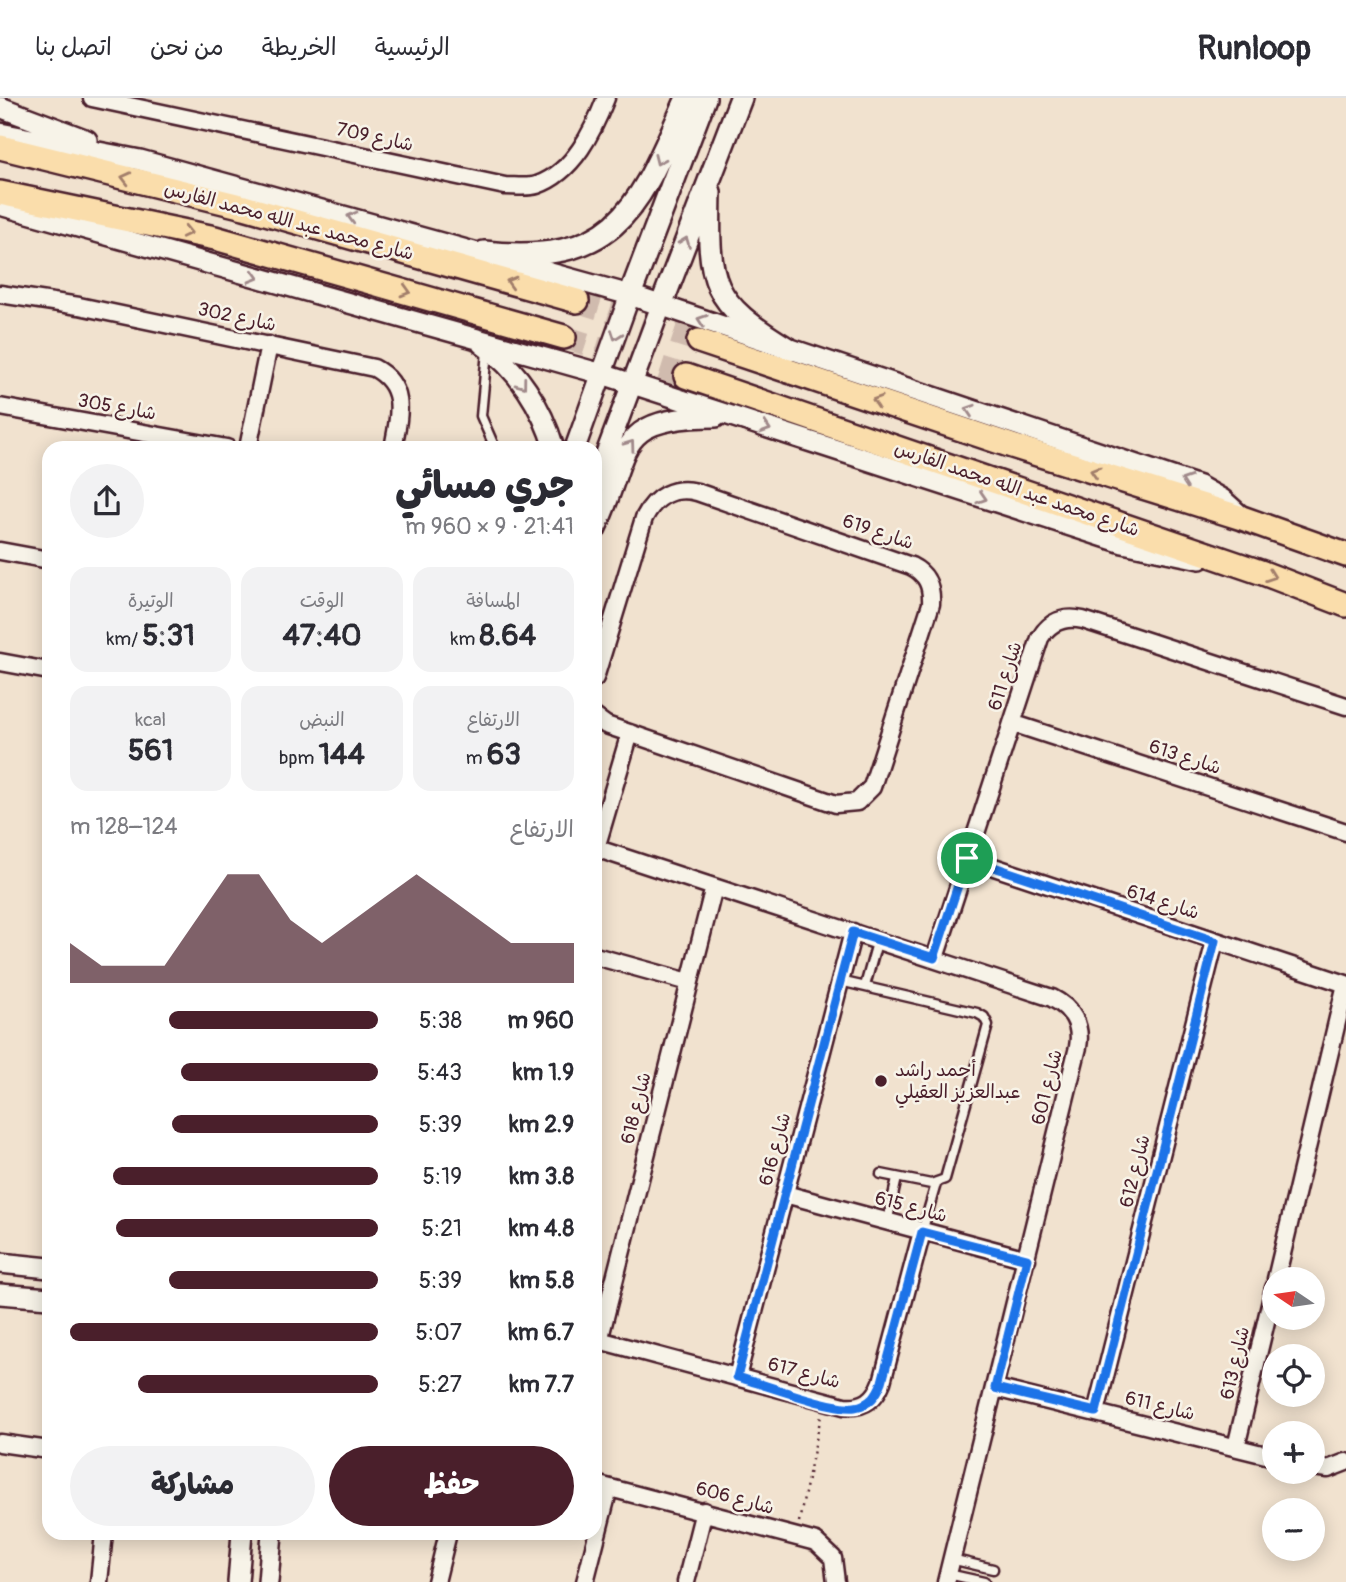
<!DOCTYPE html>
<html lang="ar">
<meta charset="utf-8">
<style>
:root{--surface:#fff;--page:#f2f2f3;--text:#2b2b33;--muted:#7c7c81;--line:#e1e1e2;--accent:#4a1f2b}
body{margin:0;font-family:Pangolin,"Playpen Sans Arabic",sans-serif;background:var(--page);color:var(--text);direction:rtl;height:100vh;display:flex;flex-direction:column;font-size:26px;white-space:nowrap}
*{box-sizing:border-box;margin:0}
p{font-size:23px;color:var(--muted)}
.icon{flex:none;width:38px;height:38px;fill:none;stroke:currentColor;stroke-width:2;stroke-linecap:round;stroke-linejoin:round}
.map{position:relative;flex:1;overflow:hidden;direction:ltr}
.drawer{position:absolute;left:42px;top:343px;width:560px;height:1099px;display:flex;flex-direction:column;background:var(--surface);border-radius:21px;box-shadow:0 4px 18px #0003;direction:rtl}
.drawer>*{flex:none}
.needle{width:46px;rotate:283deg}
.controls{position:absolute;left:1262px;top:1169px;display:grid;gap:14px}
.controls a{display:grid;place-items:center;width:63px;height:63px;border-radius:50%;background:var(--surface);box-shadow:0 4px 18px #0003;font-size:35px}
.pin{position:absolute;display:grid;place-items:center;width:60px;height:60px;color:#fff;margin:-30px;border:4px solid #fff;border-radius:50%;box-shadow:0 2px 7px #0007}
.round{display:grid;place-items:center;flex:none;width:74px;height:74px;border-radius:37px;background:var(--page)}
.headline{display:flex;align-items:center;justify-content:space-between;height:119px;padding:0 28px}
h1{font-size:38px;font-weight:800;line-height:52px}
.metrics{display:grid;grid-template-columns:repeat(3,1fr);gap:10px;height:119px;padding:7px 28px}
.metrics div{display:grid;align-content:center;border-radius:18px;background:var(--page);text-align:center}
.metrics b{font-size:30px;font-weight:800}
.metrics small{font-size:19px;font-weight:400}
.metrics p{font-size:19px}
.chart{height:196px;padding:14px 28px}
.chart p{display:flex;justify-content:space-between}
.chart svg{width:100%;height:126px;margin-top:7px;fill:var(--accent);opacity:.7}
.primary-button{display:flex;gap:14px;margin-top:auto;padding:14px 28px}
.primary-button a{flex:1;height:80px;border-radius:42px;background:var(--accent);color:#fff;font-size:28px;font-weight:800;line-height:80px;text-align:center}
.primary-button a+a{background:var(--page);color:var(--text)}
ul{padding:0 28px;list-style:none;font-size:23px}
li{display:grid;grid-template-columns:112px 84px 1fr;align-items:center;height:52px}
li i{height:18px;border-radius:9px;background:var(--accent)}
header{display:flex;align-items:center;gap:42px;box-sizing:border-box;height:98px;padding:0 35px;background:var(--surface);border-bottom:2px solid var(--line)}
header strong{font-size:33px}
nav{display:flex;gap:38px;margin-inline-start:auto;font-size:24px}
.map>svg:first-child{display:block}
</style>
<header>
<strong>Runloop</strong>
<nav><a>الرئيسية</a><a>الخريطة</a><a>من نحن</a><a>اتصل بنا</a></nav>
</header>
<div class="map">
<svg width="1346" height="1484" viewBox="0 0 1346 1484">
<rect width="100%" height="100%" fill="#f1e2cf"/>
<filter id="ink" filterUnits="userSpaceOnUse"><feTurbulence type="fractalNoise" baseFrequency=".0143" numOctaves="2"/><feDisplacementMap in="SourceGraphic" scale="14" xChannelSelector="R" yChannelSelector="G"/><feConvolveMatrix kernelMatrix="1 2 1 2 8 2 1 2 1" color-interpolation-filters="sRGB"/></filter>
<g filter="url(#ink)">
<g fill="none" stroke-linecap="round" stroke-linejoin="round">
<path stroke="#d0bbae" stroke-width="23" stroke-dasharray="23 11" stroke-linecap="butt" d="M577,203L699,243
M564,239L686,278"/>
<g stroke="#4a1f2b" stroke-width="13">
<path id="service" d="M487,253L481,318L495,350
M840,883L977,915L984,919L988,927L945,1081L931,1086L881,1076
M865,888L878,841
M887,1125L897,1080
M922,1134L936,1086
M951,1461L993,1471
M948,1476L984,1484"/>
</g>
<g stroke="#4a1f2b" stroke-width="21">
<path id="minor" d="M92,0L505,88C515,88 528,90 537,87C574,74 593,33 606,0
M0,196L79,208L374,270C408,288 399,319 393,350
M0,309L227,350
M248,350L269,247
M0,453L49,462
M0,564L49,573
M595,580L644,420C655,398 674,388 697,394L911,468C927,476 932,488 931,506L872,689L857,704L836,706L606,627L595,619
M1012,625L1346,734
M595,750L1052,900C1072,910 1082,927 1078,949L946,1484
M596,750L630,635
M967,760L1346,886
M595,858L689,884
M935,860L1040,540C1050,523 1065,518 1083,522L1346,608
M785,1096L1027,1161
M1276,1181L1346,886
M595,1241L844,1308C864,1310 875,1302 882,1284L922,1134
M599,1243L714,789
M737,1279L853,834
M995,1290L1274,1359
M1096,1314L1215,843
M0,1345L49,1352
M1236,1349L1274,1190
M1312,1369L1328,1371L1346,1364
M595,1386L816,1444L833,1460L836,1484
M99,1484L104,1435
M436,1484L448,1435
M585,1484L609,1390
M686,1484L704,1413"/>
</g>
<g stroke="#4a1f2b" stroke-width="24">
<path id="tertiary" d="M0,9L87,42
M0,35L140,62L630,197L1199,388L1222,401L1242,419
M0,107L602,276L1123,445L1200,461
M482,246C518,271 542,309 554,350
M575,350L630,197
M595,385L661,208
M595,432C633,354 609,319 716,319
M0,1165L49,1170
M0,1196L49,1200
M238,1484L242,1435
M268,1484L272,1435"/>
</g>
<g stroke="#4a1f2b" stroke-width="26">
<path id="secondary" d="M710,94C708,186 709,203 790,252
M484,154C620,168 638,109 687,0
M630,197L705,0
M661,208L741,0"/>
</g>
<g stroke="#4a1f2b" stroke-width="28">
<path id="primary" d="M0,49L244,109L577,203
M0,95L215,140L564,239
M699,243L1012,348L1242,420L1346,457
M686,278L1263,475L1346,507"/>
</g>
<path stroke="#4a1f2b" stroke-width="2.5" stroke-dasharray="2 5" stroke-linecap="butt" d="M799,1424L821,1318"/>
<use href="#service" stroke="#f7f3e8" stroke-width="8"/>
<use href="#minor" stroke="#f7f3e8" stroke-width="16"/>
<use href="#tertiary" stroke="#f7f3e8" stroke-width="19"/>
<use href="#secondary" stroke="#f7f3e8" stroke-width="21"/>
<use href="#primary" stroke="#faddab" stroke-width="23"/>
</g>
<defs><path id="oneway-chevron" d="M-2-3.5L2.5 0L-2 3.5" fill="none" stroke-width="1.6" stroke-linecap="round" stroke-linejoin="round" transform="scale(1.75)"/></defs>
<g stroke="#a0898a">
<use href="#oneway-chevron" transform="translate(659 62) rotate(114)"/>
<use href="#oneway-chevron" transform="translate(352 119) rotate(-165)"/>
<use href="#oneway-chevron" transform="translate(685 144) rotate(-69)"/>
<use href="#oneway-chevron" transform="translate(254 179) rotate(16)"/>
<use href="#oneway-chevron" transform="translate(702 222) rotate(-161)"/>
<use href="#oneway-chevron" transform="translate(616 237) rotate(110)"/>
<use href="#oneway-chevron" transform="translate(522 286) rotate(53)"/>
<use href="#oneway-chevron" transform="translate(970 312) rotate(-162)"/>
<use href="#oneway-chevron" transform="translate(766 330) rotate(18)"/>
<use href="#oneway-chevron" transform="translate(630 347) rotate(-54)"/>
<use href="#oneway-chevron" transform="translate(1186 383) rotate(-161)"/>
<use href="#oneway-chevron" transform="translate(982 400) rotate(18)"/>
</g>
<g stroke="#a27e6b">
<use href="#oneway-chevron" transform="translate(126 80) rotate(-166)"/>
<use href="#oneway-chevron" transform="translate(187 134) rotate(13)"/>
<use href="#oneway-chevron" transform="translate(511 184) rotate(-164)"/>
<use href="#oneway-chevron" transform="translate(406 193) rotate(16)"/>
<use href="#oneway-chevron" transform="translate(877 303) rotate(-162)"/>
<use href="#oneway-chevron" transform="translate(1095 374) rotate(-163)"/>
<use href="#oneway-chevron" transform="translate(1271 478) rotate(20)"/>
</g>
</g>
<g fill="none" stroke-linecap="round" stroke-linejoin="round" filter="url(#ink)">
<g stroke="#fff" stroke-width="14">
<path id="route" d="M967,760L1215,843L1096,1314L995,1290L1027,1161L922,1134L882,1284C877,1297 870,1307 855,1309C831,1312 764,1286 737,1279L853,834L934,860Z"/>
</g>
<use href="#route" stroke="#1a73e8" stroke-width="9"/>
</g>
<circle fill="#4a1f2b" stroke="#f7f3e8" stroke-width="2.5" cx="881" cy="983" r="7"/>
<g text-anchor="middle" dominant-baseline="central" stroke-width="5" stroke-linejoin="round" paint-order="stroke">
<g font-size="19" fill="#4a1f2b" stroke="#f7f3e8">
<text transform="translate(375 39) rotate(12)">شارع 709</text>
<text transform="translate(289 123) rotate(15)">شارع محمد عبد الله محمد الفارس</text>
<text transform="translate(237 219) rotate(12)">شارع 302</text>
<text transform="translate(117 309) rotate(10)">شارع 305</text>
<text transform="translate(1017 391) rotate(19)">شارع محمد عبد الله محمد الفارس</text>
<text transform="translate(878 434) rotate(19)">شارع 619</text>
<text transform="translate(1005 578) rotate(-72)">شارع 611</text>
<text transform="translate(1185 659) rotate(18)">شارع 613</text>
<text transform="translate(1163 804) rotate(18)">شارع 614</text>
<text transform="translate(1047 989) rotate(-76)">شارع 601</text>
<text transform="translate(636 1010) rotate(-76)">شارع 618</text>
<text transform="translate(775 1051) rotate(-75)">شارع 616</text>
<text transform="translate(1135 1073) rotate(-76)">شارع 612</text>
<text transform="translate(911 1109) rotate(15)">شارع 615</text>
<text transform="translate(1235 1265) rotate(-77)">شارع 613</text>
<text transform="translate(804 1275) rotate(15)">شارع 617</text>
<text transform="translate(1160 1308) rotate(14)">شارع 611</text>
<text transform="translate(735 1400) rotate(15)">شارع 606</text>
</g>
<g font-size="19" fill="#4a1f2b" stroke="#f7f3e8" text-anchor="start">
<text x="895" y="972">أحمد راشد<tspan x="895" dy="22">عبدالعزيز العقيلي</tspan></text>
</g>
</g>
</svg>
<div class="controls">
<a><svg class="needle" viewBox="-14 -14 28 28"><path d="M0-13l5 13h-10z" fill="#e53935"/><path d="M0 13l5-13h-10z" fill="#7c7c81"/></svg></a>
<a><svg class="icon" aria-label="locate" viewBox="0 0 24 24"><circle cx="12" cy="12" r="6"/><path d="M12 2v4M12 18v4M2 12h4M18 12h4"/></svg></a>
<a>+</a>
<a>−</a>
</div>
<div class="pin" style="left:967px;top:760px;background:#1e9e55"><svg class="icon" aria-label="arrive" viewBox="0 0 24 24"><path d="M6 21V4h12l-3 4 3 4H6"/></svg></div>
<section class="drawer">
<div class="headline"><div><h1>جري مسائي</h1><p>21:41 · 9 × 960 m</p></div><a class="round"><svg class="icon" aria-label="share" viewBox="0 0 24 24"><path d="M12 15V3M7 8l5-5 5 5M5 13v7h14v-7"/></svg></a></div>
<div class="metrics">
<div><p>المسافة</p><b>8.64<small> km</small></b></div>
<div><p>الوقت</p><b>47:40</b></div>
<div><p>الوتيرة</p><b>5:31<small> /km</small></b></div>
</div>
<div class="metrics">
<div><p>الارتفاع</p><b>63<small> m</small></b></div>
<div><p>النبض</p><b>144<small> bpm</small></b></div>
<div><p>kcal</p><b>561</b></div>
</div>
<div class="chart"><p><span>الارتفاع</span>124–128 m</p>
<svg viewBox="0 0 160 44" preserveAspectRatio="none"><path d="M0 44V30L10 38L20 38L30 38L40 22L50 6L60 6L70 22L80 30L90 22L100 14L110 6L120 14L130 22L140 30L150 30L160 30V44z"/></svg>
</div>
<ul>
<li><b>960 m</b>5:38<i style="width:68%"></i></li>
<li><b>1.9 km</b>5:43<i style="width:64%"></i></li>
<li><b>2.9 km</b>5:39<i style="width:67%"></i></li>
<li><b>3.8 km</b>5:19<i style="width:86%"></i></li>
<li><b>4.8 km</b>5:21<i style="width:85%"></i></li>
<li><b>5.8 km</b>5:39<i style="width:68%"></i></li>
<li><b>6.7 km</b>5:07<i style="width:100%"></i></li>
<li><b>7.7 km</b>5:27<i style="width:78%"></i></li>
</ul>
<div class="primary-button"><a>حفظ</a><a>مشاركة</a></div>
</section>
</div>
